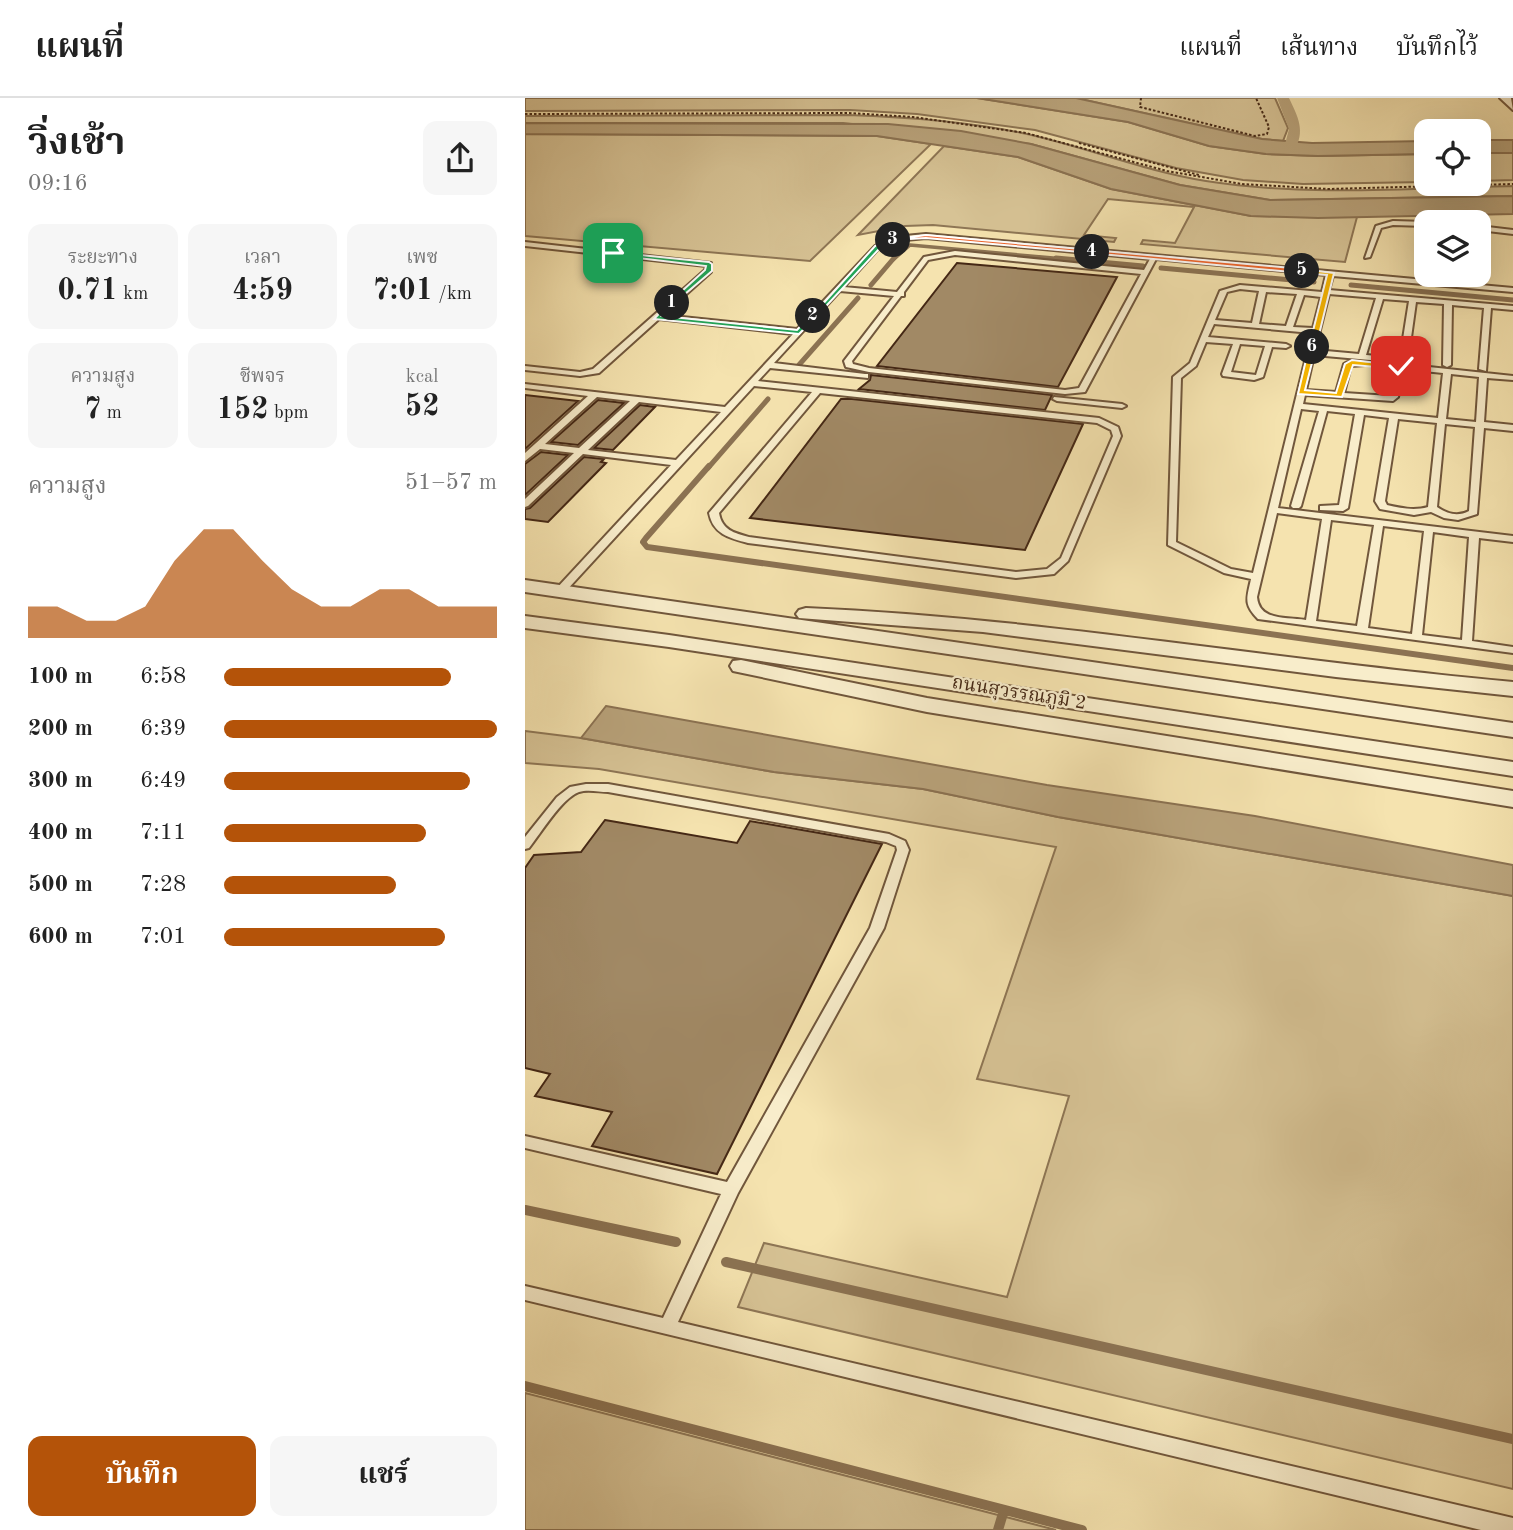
<!DOCTYPE html>
<html lang="th">
<meta charset="utf-8">
<style>
:root{--surface:#fff;--page:#f6f6f6;--text:#222;--muted:#767676;--line:#e0e0e0;--accent:#b45309}
body{margin:0;font-family:"Old Standard TT","Noto Serif Thai",serif;background:var(--page);color:var(--text);height:100vh;display:flex;flex-direction:column;font-size:26px;white-space:nowrap}
*{box-sizing:border-box;margin:0}
p{font-size:23px;color:var(--muted)}
.icon{flex:none;width:38px;height:38px;fill:none;stroke:currentColor;stroke-width:2;stroke-linecap:round;stroke-linejoin:round}
.map{position:relative;flex:1;overflow:hidden}
.sheet{display:flex;flex-direction:column;background:var(--surface);width:525px}
.sheet>*{flex:none}
.tools{position:absolute;left:889px;top:21px;display:grid;gap:14px}
.tools a{display:grid;place-items:center;width:77px;height:77px;border-radius:14px;background:var(--surface);box-shadow:0 7px 28px #0002;font-size:35px}
.pin{position:absolute;display:grid;place-items:center;width:60px;height:60px;color:#fff;margin:-30px;border-radius:14px;box-shadow:0 4px 10px #0006}
.km{position:absolute;width:35px;height:35px;margin:-18px;border-radius:50%;background:#222;color:#fff;font-size:19px;line-height:35px;text-align:center}
.round{display:grid;place-items:center;flex:none;width:74px;height:74px;border-radius:14px;background:var(--page)}
.headline{display:flex;align-items:center;justify-content:space-between;height:119px;padding:0 28px}
h1{font-size:38px;font-weight:700;line-height:52px}
.stats{display:grid;grid-template-columns:repeat(3,1fr);gap:10px;height:119px;padding:7px 28px}
.stats div{display:grid;align-content:center;border-radius:14px;background:var(--page);text-align:center}
.stats b{font-size:30px;font-weight:700}
.stats small{font-size:19px;font-weight:400}
.stats p{font-size:19px}
.chart{height:196px;padding:14px 28px}
.chart p{display:flex;justify-content:space-between}
.chart svg{width:100%;height:126px;margin-top:7px;fill:var(--accent);opacity:.7}
.primary-button{display:flex;gap:14px;margin-top:auto;padding:14px 28px}
.primary-button a{flex:1;height:80px;border-radius:14px;background:var(--accent);color:#fff;font-size:28px;font-weight:700;line-height:80px;text-align:center}
.primary-button a+a{background:var(--page);color:var(--text)}
ul{padding:0 28px;list-style:none;font-size:23px}
li{display:grid;grid-template-columns:112px 84px 1fr;align-items:center;height:52px}
li i{height:18px;border-radius:9px;background:var(--accent)}
header{display:flex;align-items:center;gap:42px;box-sizing:border-box;height:98px;padding:0 35px;background:var(--surface);border-bottom:2px solid var(--line)}
header strong{font-size:33px}
nav{display:flex;gap:38px;margin-inline-start:auto;font-size:24px}
main{display:flex;flex:1;min-height:0}
.map>svg:first-child{display:block}
</style>
<header>
<strong>แผนที่</strong>
<nav><a>แผนที่</a><a>เส้นทาง</a><a>บันทึกไว้</a></nav>
</header>
<main>
<section class="sheet">
<div class="headline"><div><h1>วิ่งเช้า</h1><p>09:16</p></div><a class="round"><svg class="icon" aria-label="share" viewBox="0 0 24 24"><path d="M12 15V3M7 8l5-5 5 5M5 13v7h14v-7"/></svg></a></div>
<div class="stats">
<div><p>ระยะทาง</p><b>0.71<small> km</small></b></div>
<div><p>เวลา</p><b>4:59</b></div>
<div><p>เพซ</p><b>7:01<small> /km</small></b></div>
</div>
<div class="stats">
<div><p>ความสูง</p><b>7<small> m</small></b></div>
<div><p>ชีพจร</p><b>152<small> bpm</small></b></div>
<div><p>kcal</p><b>52</b></div>
</div>
<div class="chart"><p><span>ความสูง</span>51–57 m</p>
<svg viewBox="0 0 160 44" preserveAspectRatio="none"><path d="M0 44V33L10 33L20 38L30 38L40 33L50 17L60 6L70 6L80 17L90 27L100 33L110 33L120 27L130 27L140 33L150 33L160 33V44z"/></svg>
</div>
<ul>
<li><b>100 m</b>6:58<i style="width:83%"></i></li>
<li><b>200 m</b>6:39<i style="width:100%"></i></li>
<li><b>300 m</b>6:49<i style="width:90%"></i></li>
<li><b>400 m</b>7:11<i style="width:74%"></i></li>
<li><b>500 m</b>7:28<i style="width:63%"></i></li>
<li><b>600 m</b>7:01<i style="width:81%"></i></li>
</ul>
<div class="primary-button"><a>บันทึก</a><a>แชร์</a></div>
</section>
<div class="map">
<svg width="988" height="1432" viewBox="0 0 988 1432">
<rect width="100%" height="100%" fill="#f5e3af"/>
<filter id="stains"><feTurbulence type="fractalNoise" baseFrequency=".00286" numOctaves="4"/><feColorMatrix values="0 0 0 0 .2 0 0 0 0 .09 0 0 0 0 .02 0 0 0 .5 -.17"/></filter>
<radialGradient id="worn" r=".72"><stop offset=".6" stop-color="#630" stop-opacity="0"/><stop offset="1" stop-color="#630" stop-opacity=".3"/></radialGradient>
<path fill="#d7c395" stroke="#8e7655" stroke-width="2" d="M0,0H452L603,24L684,48L741,56L793,58L901,56V84L778,86L718,82L651,70L510,32L392,16L325,12L0,13Z
M551,0H750L763,30L758,43L737,41Z
M323,17C382,19 440,23 497,35C559,48 618,73 681,83C783,99 886,90 988,88V98L745,102L655,87L506,46L318,25H0V18Z
M0,36L352,38L406,46L285,163L0,138Z
M419,48L493,59L586,91L726,118L832,119L820,164L616,146L618,142L650,145L669,109L583,101L559,137L591,140L589,144L408,127L380,128L333,137Z
M954,55H988V82L954,83Z
M0,633L56,640L249,674L398,691L533,719L988,798V1391L213,1209L239,1145L482,1199L544,998L452,981L531,749L74,671L0,665Z
M0,1295L477,1418L531,1432H0Z"/>
<path fill="#b9a37b" stroke="#8b7252" stroke-width="2" d="M452,0H551L737,41L787,45L901,43V56L793,58L741,56L684,48L603,24Z
M0,25L363,26L436,33L506,46L655,87L745,102L988,98V116L793,120L726,118L586,91L493,59L352,38L0,36Z
M954,42H988V55H954Z
M81,608L522,687L730,718L988,767V798L533,719L398,691L249,674L56,640Z"/>
<g fill="none" stroke-linecap="round" stroke-linejoin="round">
<path stroke="#8b7252" stroke-width="3.5" d="M368,162L385,147L550,162"/>
<path stroke="#8b7252" stroke-width="5" d="M531,160L618,168
M636,170L789,184
M346,187L369,160
M826,187L988,202
M273,268L333,200
M183,370L243,301"/>
<path stroke="#8b7252" stroke-width="6" d="M184,368L121,440L118,444L122,449L988,570"/>
<path stroke="#8b7252" stroke-width="10" d="M0,1112L151,1144
M201,1164L988,1341
M0,1288L557,1432
M473,1432L479,1412"/>
<path fill="#b9a37b" fill-rule="evenodd" d="M752,0H764C773,19 781,33 769,53L765,54L759,50L764,31Z"/>
</g>
<path fill="#a18965" stroke="#452815" stroke-width="2" d="M432,165L592,179L533,289L352,268Z
M346,277L527,297L520,312L334,291L345,282Z
M0,297L53,303L0,351Z
M316,301H327L558,326L500,452L225,420Z
M73,302L99,305L53,347L26,344Z
M115,307L130,309L88,352L69,350Z
M16,354L43,357L0,397V366Z
M59,359L79,361L76,364L81,365L23,424L0,421V411L5,410Z
M80,722L212,745L225,723L357,746L192,1076L67,1048L87,1014L10,998L25,976L0,970V770L9,757L56,754Z"/>
<g fill="none" stroke-linecap="round" stroke-linejoin="round">
<g stroke="#71573c" stroke-width="4">
<path id="service" d="M868,123L902,124L901,128L868,127L856,130L845,159L840,160L851,128Z
M954,128L988,132V136L954,132Z
M401,136L988,190V194L808,178L804,192L988,208V212L966,210L961,273L954,271L959,210L927,207L926,267L922,269L918,267L919,206L891,204L883,261L890,262V266L789,257L781,292L811,294L819,266C824,262 838,261 844,265L840,267L826,268L819,295L865,298L872,268L876,266L988,278V282L962,280L959,324L988,327V333L959,330L952,416L933,422L919,420L906,414L889,417L855,411L850,403L864,320L839,317L823,410L818,413L795,412V408L814,407L830,316L802,313L776,408L774,410H768L766,408L794,313L776,311L753,410L988,438V444L954,440L947,543L988,549V555L733,521C718,506 722,500 726,481L699,475L643,447L648,279L665,265L695,193L715,187L797,194L801,177L631,161L560,294L540,296L344,274L321,269L319,263L369,198L315,193L249,265L340,276H343V280L245,270L233,283L574,320L593,329L596,338L543,463L529,476L491,480L223,445C204,440 188,436 184,415L287,294L229,288L39,495H31V491L146,367L58,356L3,408L0,409V401L49,355L15,351L0,363V355L63,298L0,290V286L200,309L268,236L134,221L74,275L55,278L0,272V268L55,274L68,271L180,172L181,168L0,148V144L186,165V174L138,217L272,231L350,148L369,139ZM401,140L625,161L619,172L430,153L399,159L372,194L319,189L354,150L370,143ZM430,157L616,176L554,290L540,292L344,270L328,266L327,263L376,198H379V194L403,162ZM715,191L734,193L727,225L690,222L702,194ZM741,194L772,196L761,228L734,226ZM804,196L851,200L834,256L790,252ZM779,197L796,199L788,230L768,229ZM858,201L884,203L875,260L841,257ZM689,226L787,235L728,475L706,471L651,444L656,280L671,268L681,244L708,246L697,276L698,278L729,282L738,279L747,249L761,250L765,248L761,246L683,239ZM715,246L740,248L731,277L706,274ZM879,271L918,275L913,320L778,306L780,297L868,303L873,299ZM926,276L954,279L951,324L921,321ZM295,295L572,325L586,332L588,338L536,460L522,471L491,474L224,439C209,435 197,432 194,415ZM72,299L105,303L54,350L20,346ZM114,304L196,314L151,362L63,352ZM873,321L912,325L903,409C889,413 875,410 862,407L860,403ZM920,326L950,329L944,413C933,419 922,416 912,409ZM752,415L797,421L781,522C761,519 734,523 732,499ZM806,422L849,427L832,528L791,523ZM858,428L899,433L887,536L843,530ZM908,434L944,439L937,542L897,537Z
M529,299L597,306L601,308L597,310L532,303L528,301Z
M61,686H83L364,736L380,743L384,752L359,830L213,1095L153,1224L988,1420V1432H956L0,1202V1188L138,1220L196,1096L0,1050V1038L202,1084L345,830L372,752L371,748L361,744L83,694C74,694 63,691 54,694C36,701 16,735 4,750L0,751V739L32,699L45,689Z"/>
</g>
<g stroke="#71573c" stroke-width="4">
<path id="minor" d="M975,0H986L988,12Z
M0,482L988,625V639L0,494Z
M281,510C518,520 752,563 988,584V598L811,579L458,534L274,520L271,516L274,512Z
M0,518L144,537L988,664V678L144,549L0,530Z
M216,562L402,600L988,693V709L402,614L208,573L205,568L208,563Z"/>
</g>
<path stroke="#452815" stroke-width="2" stroke-dasharray="2.5 2" stroke-linecap="butt" d="M616,0L615,9L730,38L742,36L744,29L731,0
M0,16L324,15L388,19L501,35L642,73L717,86L803,91L988,86
M554,45L674,77"/>
<use href="#service" fill="#f8edcb" fill-rule="evenodd"/>
<use href="#minor" fill="#f8edcb" fill-rule="evenodd"/>
</g>
<path fill="#22a559" stroke="#fff" stroke-width="2" d="M86,154L184,164L187,166V173L147,207L145,204L180,172L181,168L88,157Z"/>
<path fill="#22a559" stroke="#fff" stroke-width="2" d="M145,204L150,205L137,218L272,232L286,217L292,218L274,236L129,221Z"/>
<path fill="#22a559" stroke="#fff" stroke-width="2" d="M365,140L371,142L354,151L291,219H286L350,148Z"/>
<path fill="#f0652b" stroke="#fff" stroke-width="2" d="M401,137L567,152L570,154L567,155L401,140L365,142Z"/>
<path fill="#f0652b" stroke="#fff" stroke-width="2" d="M567,152L777,171L781,173L777,175L565,155Z"/>
<path fill="#f5b400" stroke="#fff" stroke-width="2" d="M775,171L809,175L791,249L787,251L784,249L802,177L777,175Z"/>
<path fill="#f5b400" stroke="#fff" stroke-width="2" d="M787,247L791,249L780,292L811,295L820,266L827,262L879,268L876,271L828,267L817,299L773,296L784,249Z"/>
<g text-anchor="middle" dominant-baseline="central" stroke-width="5" stroke-linejoin="round" paint-order="stroke">
<g font-size="19" fill="#452815" stroke="#f8edcb">
<text transform="translate(494 596) rotate(9)">ถนนสุวรรณภูมิ 2</text>
</g>
</g>
<rect width="100%" height="100%" filter="url(#stains)"/>
<rect width="100%" height="100%" fill="url(#worn)"/>
</svg>
<div class="tools">
<a><svg class="icon" aria-label="locate" viewBox="0 0 24 24"><circle cx="12" cy="12" r="6"/><path d="M12 2v4M12 18v4M2 12h4M18 12h4"/></svg></a>
<a><svg class="icon" aria-label="layers" viewBox="0 0 24 24"><path d="M12 4l9 5-9 5-9-5zM3 14l9 5 9-5"/></svg></a>
</div>
<div class="pin" style="left:88px;top:155px;background:#1e9e55"><svg class="icon" aria-label="arrive" viewBox="0 0 24 24"><path d="M6 21V4h12l-3 4 3 4H6"/></svg></div>
<div class="pin" style="left:876px;top:268px;background:#d93025"><svg class="icon" aria-label="check" viewBox="0 0 24 24"><path d="M5 12l5 5 9-10"/></svg></div>
<b class="km" style="left:147px;top:205px">1</b>
<b class="km" style="left:288px;top:218px">2</b>
<b class="km" style="left:368px;top:142px">3</b>
<b class="km" style="left:567px;top:154px">4</b>
<b class="km" style="left:777px;top:173px">5</b>
<b class="km" style="left:787px;top:249px">6</b>
</div>
</main>
